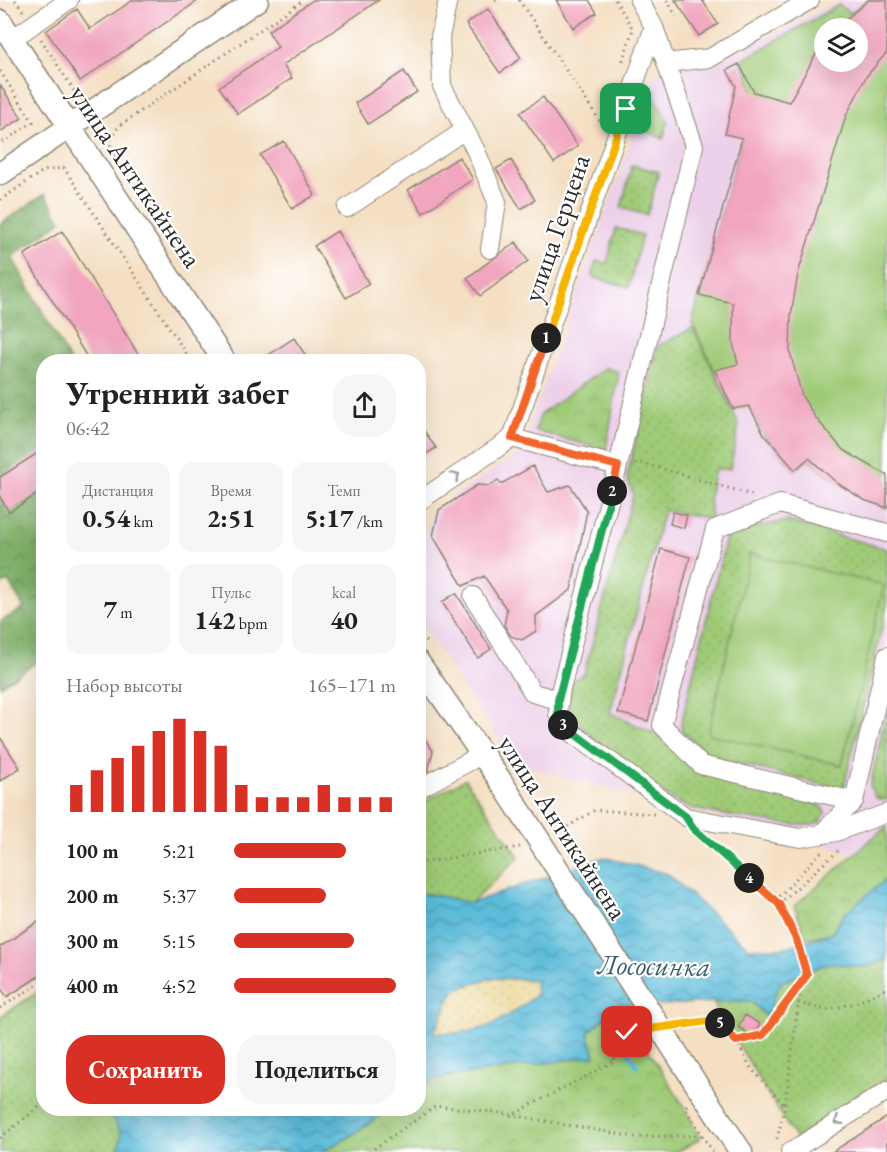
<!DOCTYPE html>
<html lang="ru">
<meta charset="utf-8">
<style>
:root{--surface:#fff;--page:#f6f6f6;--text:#222;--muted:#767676;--accent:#d93025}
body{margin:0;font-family:"EB Garamond",serif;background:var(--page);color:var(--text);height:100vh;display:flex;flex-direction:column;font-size:22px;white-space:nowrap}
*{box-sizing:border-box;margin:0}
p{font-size:20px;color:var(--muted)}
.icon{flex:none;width:33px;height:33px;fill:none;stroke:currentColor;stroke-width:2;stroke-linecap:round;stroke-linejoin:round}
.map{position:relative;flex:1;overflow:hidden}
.details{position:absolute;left:36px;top:354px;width:390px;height:762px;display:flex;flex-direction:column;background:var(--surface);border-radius:24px;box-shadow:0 6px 24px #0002}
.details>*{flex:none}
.buttons{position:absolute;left:814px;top:18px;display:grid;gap:12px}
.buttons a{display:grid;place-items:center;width:54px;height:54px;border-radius:50%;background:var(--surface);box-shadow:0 6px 24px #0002;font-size:30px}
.pin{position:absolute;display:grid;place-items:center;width:51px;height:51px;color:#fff;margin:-26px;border-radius:12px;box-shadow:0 3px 9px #0006}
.km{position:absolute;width:30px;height:30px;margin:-15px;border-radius:50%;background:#222;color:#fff;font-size:16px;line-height:30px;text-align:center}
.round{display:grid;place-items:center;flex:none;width:63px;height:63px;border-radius:24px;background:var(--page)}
.overview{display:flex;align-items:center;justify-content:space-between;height:102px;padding:0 30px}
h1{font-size:33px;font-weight:700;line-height:45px}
.figures{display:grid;grid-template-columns:repeat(3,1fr);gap:9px;height:102px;padding:6px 30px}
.figures div{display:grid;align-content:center;border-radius:15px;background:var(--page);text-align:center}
.figures b{font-size:26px;font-weight:700}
.figures small{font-size:16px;font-weight:400}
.figures p{font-size:16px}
.chart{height:168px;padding:12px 30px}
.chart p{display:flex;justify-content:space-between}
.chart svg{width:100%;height:108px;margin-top:6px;stroke:var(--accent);stroke-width:6}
.primary-button{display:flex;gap:12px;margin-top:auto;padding:12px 30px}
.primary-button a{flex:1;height:69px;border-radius:24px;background:var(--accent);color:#fff;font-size:24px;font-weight:700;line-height:69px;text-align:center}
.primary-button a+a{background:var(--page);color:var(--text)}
ul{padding:0 30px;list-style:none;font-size:20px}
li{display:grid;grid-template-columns:96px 72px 1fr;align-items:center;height:45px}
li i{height:15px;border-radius:8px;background:var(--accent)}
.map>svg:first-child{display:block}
</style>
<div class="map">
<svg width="887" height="1152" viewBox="0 0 887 1152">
<defs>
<pattern id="grass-dots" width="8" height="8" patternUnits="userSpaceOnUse" patternTransform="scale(1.5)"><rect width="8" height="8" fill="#9fcb77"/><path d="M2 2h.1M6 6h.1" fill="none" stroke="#89ae67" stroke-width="1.8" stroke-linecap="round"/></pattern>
<pattern id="forest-crowns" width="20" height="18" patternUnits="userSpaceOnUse" patternTransform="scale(1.5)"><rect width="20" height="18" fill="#7faf68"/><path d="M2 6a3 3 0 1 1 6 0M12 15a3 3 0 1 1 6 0" fill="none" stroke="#688f56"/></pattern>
<pattern id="sand-dots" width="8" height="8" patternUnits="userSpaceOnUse" patternTransform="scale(1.5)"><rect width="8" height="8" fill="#eeda9e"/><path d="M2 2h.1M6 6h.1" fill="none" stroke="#cb8" stroke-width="1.8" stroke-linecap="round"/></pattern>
<pattern id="park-crowns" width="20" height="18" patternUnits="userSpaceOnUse" patternTransform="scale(1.5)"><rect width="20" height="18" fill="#9fcb77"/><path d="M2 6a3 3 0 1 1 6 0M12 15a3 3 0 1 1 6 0" fill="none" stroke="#89ae67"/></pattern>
<pattern id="water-waves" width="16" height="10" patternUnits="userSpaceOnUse" patternTransform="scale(1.5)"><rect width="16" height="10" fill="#5cbcda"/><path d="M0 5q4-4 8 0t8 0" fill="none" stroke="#4c99b1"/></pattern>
</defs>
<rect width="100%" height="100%" fill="#fff"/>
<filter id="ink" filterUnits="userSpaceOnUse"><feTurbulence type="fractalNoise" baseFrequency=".0167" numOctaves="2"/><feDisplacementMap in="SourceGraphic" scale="12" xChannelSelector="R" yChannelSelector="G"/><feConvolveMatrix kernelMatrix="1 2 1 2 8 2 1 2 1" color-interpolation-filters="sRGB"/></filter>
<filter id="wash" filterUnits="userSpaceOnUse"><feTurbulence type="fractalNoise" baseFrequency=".008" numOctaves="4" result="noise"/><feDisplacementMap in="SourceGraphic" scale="24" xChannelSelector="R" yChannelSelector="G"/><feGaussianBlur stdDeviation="1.35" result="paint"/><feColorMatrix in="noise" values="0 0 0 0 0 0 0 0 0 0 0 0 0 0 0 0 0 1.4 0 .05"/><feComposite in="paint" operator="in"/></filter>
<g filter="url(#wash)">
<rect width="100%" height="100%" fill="#f4dfc2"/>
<path fill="#edd0e9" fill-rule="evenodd" d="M842,0H887V826L856,853L515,764L419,621V555L433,510L520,452L656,71L715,63ZM825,28H858V62H825Z"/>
<path fill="url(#grass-dots)" stroke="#657b51" stroke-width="1.5" d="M653,95L668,121L663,139L641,128Z
M632,165L659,172L647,215L621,208Z
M616,228L642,235L629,287L592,277L596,261L607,263Z
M693,328L739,424L730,469H715L709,497L711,519L664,510L610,713L660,736L695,770L821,806L825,812C824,820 817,825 809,825C793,827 697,812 683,805C659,793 578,731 569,708C567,701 571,689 572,681L584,674L633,495L627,477L658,346Z
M787,521L887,549V606L844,787L840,789L712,757L682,731L681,724L726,538L735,531Z
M887,708V800L876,798L870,787Z
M465,779L519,857L471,903L429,894L419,895L418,805Z
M887,960V1079L795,1138L712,1001H751L766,1016L781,982L829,963L864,967Z
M43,989L44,1108L117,1109L112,1116L122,1135L118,1152H0V1017Z"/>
<path fill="url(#forest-crowns)" stroke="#556d4a" stroke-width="1.5" d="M45,194L61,221L12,257L70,361L44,362L43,658L0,686V622L24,608L8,581L0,585V224Z"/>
<path fill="url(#sand-dots)" stroke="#8c8264" stroke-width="1.5" d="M490,978L535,980L536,995C500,1024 482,1036 433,1033L454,990Z"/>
<path fill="url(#park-crowns)" stroke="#657b51" stroke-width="1.5" d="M605,368L619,372L606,450L535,431L541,414Z
M887,826V879L844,914L832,933L806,938L794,906Z
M619,1004L685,1108L700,1139L677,1152H321L349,1137L390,1109L418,1108L419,1089L433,1079L595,1056L588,1033L613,1011Z"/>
<path fill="#9fcb77" stroke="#657b51" stroke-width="1.5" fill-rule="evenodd" d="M868,0H887V508C856,497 833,480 809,459L795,470L764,434L749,406L733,409L692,323L754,93L742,60L839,5L850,13ZM825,28H858V62H825Z
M750,554L884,585L842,765L708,734Z"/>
<path fill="url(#water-waves)" stroke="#447482" stroke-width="1.5" fill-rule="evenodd" d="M604,857L668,874L749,948H783L832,933L844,914L887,879V960L864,967L829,963L781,982L766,1017L751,1001C707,1001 663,1008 619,1004L588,1033L595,1056L433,1079L419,1089L418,895L429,894L471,903ZM490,978L535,980L536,995C500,1023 482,1036 434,1033L454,990Z
M117,1109V1108L390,1109L349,1137L321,1152H117L122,1135L112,1116Z"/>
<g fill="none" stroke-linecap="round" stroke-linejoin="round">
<path stroke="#5cbcda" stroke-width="4.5" d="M613,1011L624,1045L637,1066"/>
</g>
<g id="blocks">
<path fill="#f1a5bf" d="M133,0H199L80,81L46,31L77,9L90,29Z
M313,0H379L283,65L292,78L238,114L219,87L278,47L268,31Z
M556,0H589L597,13L573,28Z
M675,0H702L718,24L699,36Z
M868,0H887V52L866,77L846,116L798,274L791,315L790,352L802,396L815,417L843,450L887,475V508L864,500L837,483L809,458L795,470L764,434L749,406L733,409L715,370L738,364L733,343V303L699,295L742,138L725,134L736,86L727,70L739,64L754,92L789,102L825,38V62H858V28H836Z
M488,9L521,58L500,73L466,24Z
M404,71L417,92L368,124L355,103Z
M0,85L22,118L0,132Z
M543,97L578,146L554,163L520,113Z
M284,141L315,195L292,209L260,155Z
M459,157L473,179L423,213L408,190Z
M511,160L535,200L521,209L496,169Z
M62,231L143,362H90L24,255Z
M337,231L369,284L346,298L314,246Z
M516,242L528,261L480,296L467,278Z
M294,338L310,362H258Z
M418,422L436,448L418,459Z
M44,449V490L9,512L0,497V477Z
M533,466L548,492L570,485L587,511L571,590L536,616V631L522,640L511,636L504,625L507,610L484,576L463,586L433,536L439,510L477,485L489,486L498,480L501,484Z
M673,512L687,515L684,528L670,524Z
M661,549L690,557L648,721L618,713Z
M456,593L491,649L478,658L442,602Z
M418,729L433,751L428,771L418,776Z
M0,737L20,768L0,781Z
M44,918V973L7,997L0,987V947Z
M745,1015L760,1024L752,1036L738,1027Z
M887,1117V1152H832Z"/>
</g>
</g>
<g filter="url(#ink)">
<use href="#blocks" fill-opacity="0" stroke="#908576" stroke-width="1.5"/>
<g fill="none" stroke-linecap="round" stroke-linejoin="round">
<g stroke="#908576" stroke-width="20">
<path id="minor" d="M448,0L440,37L442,86L476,151L497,202L490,249
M654,27L694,146L618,466L561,688L558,713L563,726L686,817L800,838L836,832L887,813
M12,39L69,0
M666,63L710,58L810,0
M347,208L465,130
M512,438L618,466
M418,502L512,438L654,27L639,0
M473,596L533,693L558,700
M418,789L483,754
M854,801L701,765L662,725L715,529L780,504L887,533
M821,834L854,801L887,656
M790,1152L887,1091"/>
</g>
<g stroke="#908576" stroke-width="25">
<path id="major" d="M0,21L225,362
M0,174L257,0
M418,662L500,780
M697,1085L741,1152"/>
</g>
<path stroke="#908576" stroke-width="3" stroke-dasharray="1.5 4.5" stroke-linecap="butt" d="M15,0L23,11
M495,0H497
M519,0L602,124
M615,0L633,29L622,63
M667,0L676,16
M41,39L76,94H83
M0,71L33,122L0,144
M118,162C108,147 108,141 119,126L304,0
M0,200L43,171L64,168L192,362
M635,464L643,463L755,496
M418,537L426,516
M418,631L428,645
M418,718L427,712
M557,833L595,810L654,814
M705,838L779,904L796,939L807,975L801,984L785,1106L776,1143
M418,863L520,847
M775,901L821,852
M779,904L840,849
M798,1003L826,1010L856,1003L887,988
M0,1008L44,981
M679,1025L716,1020L733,1035L751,1068L785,1106
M736,1041L763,1035L799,986
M687,1105L685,1108L713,1152
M510,1116L615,1061L612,1053L616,1036L640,1030
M0,1138L44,1103
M369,1152L436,1106L495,1112L635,1137L702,1135"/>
<use href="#minor" stroke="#fff" stroke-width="18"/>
<use href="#major" stroke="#fff" stroke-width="22"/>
<g stroke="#908576" stroke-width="25" stroke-linecap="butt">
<path id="major-bridge" d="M500,780L697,1085"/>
</g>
<use href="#major-bridge" stroke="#fff" stroke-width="22"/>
</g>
<defs><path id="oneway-chevron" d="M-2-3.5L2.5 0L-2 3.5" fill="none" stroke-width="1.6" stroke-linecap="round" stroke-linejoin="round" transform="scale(1.5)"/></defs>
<g stroke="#a0a0a0">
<use href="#oneway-chevron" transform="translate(456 476) rotate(-35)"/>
<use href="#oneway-chevron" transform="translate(838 1121) rotate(148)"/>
</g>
</g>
<g fill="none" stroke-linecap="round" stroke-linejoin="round" filter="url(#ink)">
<g stroke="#fff" stroke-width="12">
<path id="split-1" d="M546,338L626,109"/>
</g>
<g stroke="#fff" stroke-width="12">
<path id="split-2" d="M546,338L512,438L618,466L612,491"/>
</g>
<g stroke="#fff" stroke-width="12">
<path id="split-3" d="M563,725L558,713V700L612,491"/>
</g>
<g stroke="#fff" stroke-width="12">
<path id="split-4" d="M563,725L686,817L693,828L749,878"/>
</g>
<g stroke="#fff" stroke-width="12">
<path id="split-5" d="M720,1023L736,1041L763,1035L807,975L796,939L779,904L749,878"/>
</g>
<g stroke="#fff" stroke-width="12">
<path id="split-6" d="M627,1032L716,1020L720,1023"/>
</g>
<use href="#split-1" stroke="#f5b400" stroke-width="8"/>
<use href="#split-2" stroke="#f0652b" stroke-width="8"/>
<use href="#split-3" stroke="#22a559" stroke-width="8"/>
<use href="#split-4" stroke="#22a559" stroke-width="8"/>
<use href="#split-5" stroke="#f0652b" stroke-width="8"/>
<use href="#split-6" stroke="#f5b400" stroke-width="8"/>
</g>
<g text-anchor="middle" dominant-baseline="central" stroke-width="4.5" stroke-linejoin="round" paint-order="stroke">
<g font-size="27" fill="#2b2b2b" stroke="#fff">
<text transform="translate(136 176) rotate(56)">улица Антикайнена</text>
<text transform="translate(556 228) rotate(-71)">улица Герцена</text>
<text transform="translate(563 827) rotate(57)">улица Антикайнена</text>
</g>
<g font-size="28" font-style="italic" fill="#3c5e68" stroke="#fff">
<text transform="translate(654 965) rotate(1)">Лососинка</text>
</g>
</g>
</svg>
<div class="buttons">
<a><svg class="icon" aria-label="layers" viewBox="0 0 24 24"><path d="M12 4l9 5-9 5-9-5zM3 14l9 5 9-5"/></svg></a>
</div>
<div class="pin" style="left:626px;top:109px;background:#1e9e55"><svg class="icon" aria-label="arrive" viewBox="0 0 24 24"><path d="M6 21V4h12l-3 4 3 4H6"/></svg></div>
<div class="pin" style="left:627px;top:1032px;background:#d93025"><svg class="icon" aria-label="check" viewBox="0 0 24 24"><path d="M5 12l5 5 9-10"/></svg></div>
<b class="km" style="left:546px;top:338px">1</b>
<b class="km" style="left:612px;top:491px">2</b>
<b class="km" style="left:563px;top:725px">3</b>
<b class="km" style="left:749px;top:878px">4</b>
<b class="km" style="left:720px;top:1023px">5</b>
<section class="details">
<div class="overview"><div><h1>Утренний забег</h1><p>06:42</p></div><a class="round"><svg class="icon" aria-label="share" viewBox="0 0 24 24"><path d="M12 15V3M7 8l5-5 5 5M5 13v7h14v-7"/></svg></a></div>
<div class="figures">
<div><p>Дистанция</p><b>0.54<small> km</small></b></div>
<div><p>Время</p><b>2:51</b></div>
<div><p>Темп</p><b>5:17<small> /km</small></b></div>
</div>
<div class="figures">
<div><b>7<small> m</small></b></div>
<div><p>Пульс</p><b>142<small> bpm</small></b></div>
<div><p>kcal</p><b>40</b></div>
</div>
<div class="chart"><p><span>Набор высоты</span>165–171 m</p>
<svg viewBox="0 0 160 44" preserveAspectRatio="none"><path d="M5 44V33M15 44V27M25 44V22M35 44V17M45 44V11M55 44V6M65 44V11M75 44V17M85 44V33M95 44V38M105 44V38M115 44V38M125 44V33M135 44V38M145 44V38M155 44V38"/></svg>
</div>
<ul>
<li><b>100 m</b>5:21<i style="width:69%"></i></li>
<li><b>200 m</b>5:37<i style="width:57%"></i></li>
<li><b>300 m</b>5:15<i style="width:74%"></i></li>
<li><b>400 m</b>4:52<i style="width:100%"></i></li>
</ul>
<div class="primary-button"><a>Сохранить</a><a>Поделиться</a></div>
</section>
</div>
